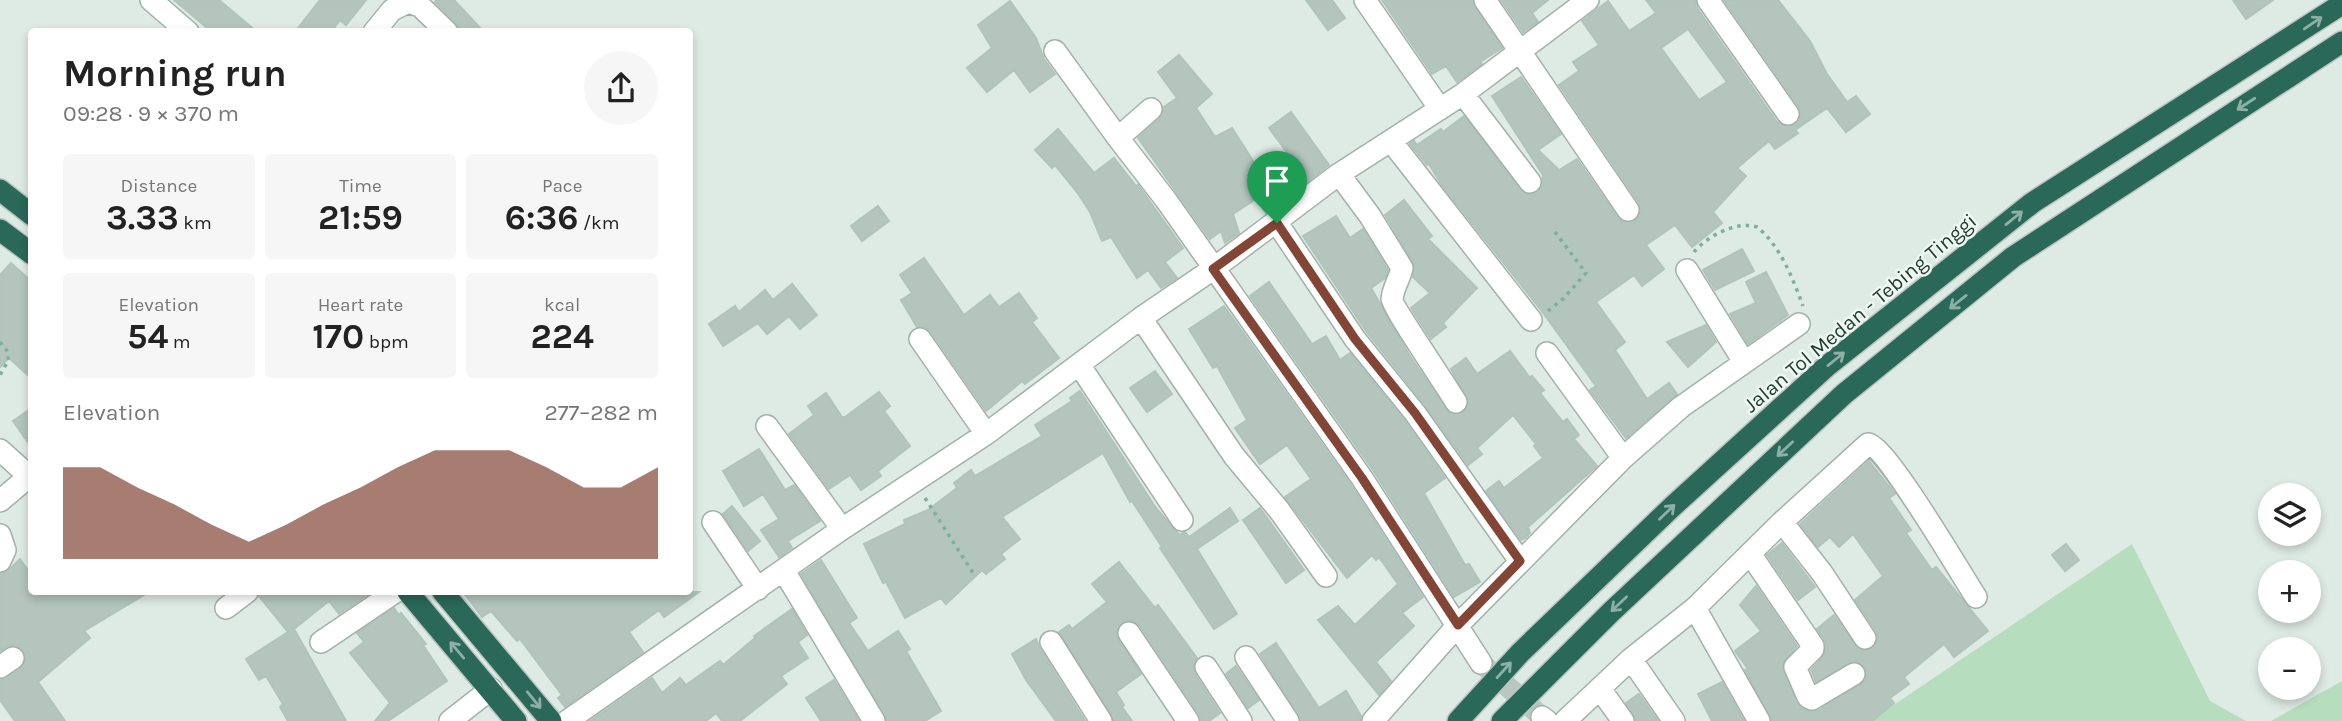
<!DOCTYPE html>
<meta charset="utf-8">
<style>
:root{--surface:#fff;--page:#f6f6f6;--text:#222;--muted:#767676;--accent:#824536}
body{margin:0;font-family:Karla,sans-serif;background:var(--page);color:var(--text);height:100vh;display:flex;flex-direction:column;font-size:26px;white-space:nowrap}
*{box-sizing:border-box;margin:0}
p{font-size:23px;color:var(--muted)}
.icon{flex:none;width:38px;height:38px;fill:none;stroke:currentColor;stroke-width:2;stroke-linecap:round;stroke-linejoin:round}
.map{position:relative;flex:1;overflow:hidden}
.side{position:absolute;left:28px;top:28px;width:665px;height:567px;display:flex;flex-direction:column;background:var(--surface);border-radius:7px;box-shadow:0 4px 10px #0003}
.side>*{flex:none}
.controls{position:absolute;left:2258px;top:483px;display:grid;gap:14px}
.controls a{display:grid;place-items:center;width:63px;height:63px;border-radius:50%;background:var(--surface);box-shadow:0 4px 10px #0003;font-size:35px}
.pin{position:absolute;display:grid;place-items:center;width:60px;height:60px;color:#fff;margin:-72px -30px;border-radius:50% 50% 50% 0;rotate:-45deg;box-shadow:0 0 7px #0007}
.pin .icon{rotate:45deg}
.round{display:grid;place-items:center;flex:none;width:74px;height:74px;border-radius:37px;background:var(--page)}
.overview{display:flex;align-items:center;justify-content:space-between;height:119px;padding:0 35px}
h1{font-size:38px;font-weight:700;line-height:52px}
.stats{display:grid;grid-template-columns:repeat(3,1fr);gap:10px;height:119px;padding:7px 35px}
.stats div{display:grid;align-content:center;border-radius:7px;background:var(--page);text-align:center}
.stats b{font-size:35px;font-weight:700}
.stats small{font-size:19px;font-weight:400}
.stats p{font-size:19px}
.chart{height:196px;padding:14px 35px}
.chart p{display:flex;justify-content:space-between}
.chart svg{width:100%;height:126px;margin-top:7px;fill:var(--accent);opacity:.7}
.map>svg:first-child{display:block}
</style>
<div class="map">
<svg width="2342" height="721" viewBox="0 0 2342 721">
<rect width="100%" height="100%" fill="#deeae4"/>
<path fill="#b6ddbe" d="M2132,544L2210,701L2246,721H1870Z
M2342,681V721H2271Z"/>
<path fill="#b3c5bd" stroke="#b0c4bb" stroke-width="2" fill-rule="evenodd" d="M174,0H219L257,32H212Z
M320,0H366L346,25L340,20L331,32H295Z
M436,0H454L484,32H460L456,23L435,2Z
M1306,0H1332L1345,18L1328,30Z
M1382,0H1472L1502,48L1480,62L1482,64L1457,82L1446,66L1432,74Z
M1501,0H1548L1532,13L1538,22L1523,32Z
M1646,0H1695L1697,8L1777,122L1788,127L1800,120L1799,107L1724,0H1778L1810,41L1827,74L1847,102L1856,96L1870,114L1846,132L1827,108L1795,130L1798,133L1775,149L1769,141L1737,168L1746,176L1713,212L1722,223L1692,247L1675,225L1646,245L1664,269L1642,286L1634,275L1596,302L1625,342L1615,350L1647,399L1669,383L1677,394L1626,438L1590,390L1596,386L1541,310L1441,184L1429,164L1427,165L1410,144L1414,141L1417,145L1441,129L1443,132L1464,116L1520,190L1531,195L1537,193L1542,186L1543,175L1492,96L1521,77L1561,134L1538,150L1559,170L1577,159L1618,218L1623,222L1635,221L1640,215L1639,203L1559,85L1579,71L1573,62L1599,45L1582,21L1608,1L1629,31L1656,13ZM1688,29L1727,82L1699,100L1661,48Z
M2233,0H2273L2246,19Z
M1010,1L1036,38L1044,59L1055,74L1030,92L1014,70L987,92L967,68L992,48L978,25Z
M1179,55L1212,94L1196,108L1215,137L1232,128L1272,190L1300,170L1269,128L1291,112L1329,165L1266,213L1256,199L1233,214L1239,233L1225,243L1221,231L1210,239L1204,231L1138,138L1160,118L1164,107L1177,98L1158,72Z
M1058,129L1094,173L1114,158L1136,186L1138,185L1183,248L1165,262L1177,278L1161,288L1148,270L1137,278L1111,237L1102,241L1090,212L1077,192L1055,165L1052,168L1035,150Z
M1404,200L1432,236L1428,239L1477,288L1443,323L1446,327L1431,339L1411,308L1430,293L1413,277V262L1385,215Z
M878,206L889,221L862,241L851,226Z
M1336,216L1350,238L1363,229L1388,270L1385,278L1371,288L1410,356L1449,413H1462L1469,402L1451,369L1466,358L1477,374L1510,351L1530,378L1532,376L1544,390L1540,393L1563,422L1567,419L1579,435L1574,439L1597,466L1528,527L1530,533L1525,538L1521,540L1486,491L1499,481L1504,488L1543,458L1534,446L1536,444L1513,415L1477,448L1482,454L1468,465L1425,405L1366,331L1303,236Z
M1742,249L1754,271L1715,290L1703,270Z
M924,258L964,315L990,295L999,307L1019,293L1037,318L1032,322L1059,358L1025,384L1022,381L986,411L931,332L925,327H917L901,300L912,293L900,275Z
M11,263L32,282V379L9,358L0,367V275Z
M1766,272L1788,315L1748,344L1730,314L1756,303L1746,282Z
M1269,282L1312,344L1326,336L1340,360L1350,353L1405,421L1445,478L1424,493L1465,565L1469,564L1480,582L1454,597L1373,470L1250,296Z
M792,284L817,315L800,329L789,316L767,334L758,323L723,346L709,324L735,306L739,312L765,290L773,300Z
M1224,306L1351,485L1423,597L1402,613L1414,626L1376,662L1391,681L1379,695L1318,620L1338,606L1355,625L1398,584L1379,557L1376,560L1372,555L1347,578L1285,497L1311,479L1287,445L1260,464L1235,428L1247,420L1217,366L1213,368L1189,329Z
M1706,325L1716,342L1688,367L1667,342Z
M1155,371L1172,394L1147,412L1130,388Z
M1080,391L1156,508L1179,535L1185,532L1189,537L1230,508L1238,521L1197,549L1237,614L1214,629L1160,548L1162,547L1132,501L1130,502L1103,453L1002,517L1020,539L1001,554L1005,559L986,574L982,570L946,604L941,598L905,618L886,582L883,583L864,544L905,524L904,520L928,510L957,488L954,483L971,470L975,476L1042,436L1035,425L1072,401L1070,398Z
M879,392L890,406L884,411L910,446L878,471L881,476L861,490L850,475L829,489L789,434L814,415L808,406L826,393L842,417H845Z
M32,408V448L13,421Z
M759,449L785,490L794,485L820,521L788,541L792,548L779,557L761,530L779,519L763,494L744,506L723,471Z
M1869,461L1895,494L1889,498L1911,530L1906,533L1932,570L1936,567L1988,631L1954,657L1944,644L1904,677L1909,684L1890,698L1894,703L1872,721H1772L1745,670L1748,669L1735,651L1761,631L1740,605L1756,586L1797,646L1782,665L1796,702L1801,708L1812,712L1819,710L1866,680L1865,667L1853,661L1816,682L1811,670L1822,658L1826,649L1824,639L1817,629L1834,615L1859,649L1873,648L1878,638L1876,631L1855,600L1883,576L1853,534L1839,547L1830,537L1818,547L1800,524Z
M732,506L760,541L748,551L723,514Z
M1260,508L1304,570L1286,583L1243,520Z
M1782,543L1815,587L1798,600L1767,555Z
M2066,544L2079,560L2065,571L2052,555Z
M20,559L32,576V592H149L84,631L90,638L38,682L65,721H15L0,700V680L20,669L26,658L18,646L11,645L0,651V574L8,571Z
M821,560L857,618L849,623L868,651L898,631L910,649L906,651L941,711L925,721H887L801,574Z
M1119,562L1155,608L1158,605L1197,658L1193,667L1195,674L1220,713L1209,721H1201L1199,714L1140,626L1129,620L1121,623L1116,635L1141,674L1116,692L1124,705L1122,707L1132,721H1114L1059,632L1069,625L1072,629L1107,602L1092,584Z
M260,592H372L339,614L329,601L294,629L346,721H288L280,707L283,704L266,676L259,680L246,659L288,632L259,596Z
M463,592H699L664,617L659,610L629,632L643,652L565,707L558,698L562,695L520,639L517,641L491,611L482,617Z
M394,608L399,615L401,613L426,644L423,645L447,681L388,721H375L390,703L350,653L364,642L357,633Z
M792,609L807,635L798,642L808,658L781,676L787,684L740,721H722L716,713L706,721H590L652,678L662,693L680,678L686,685L720,661L723,665L755,638L754,636Z
M1036,639L1040,649L1085,721H1056L1026,680L1012,654Z
M1276,643L1319,708L1346,691L1361,716L1360,721H1301L1260,654Z
M1236,666L1259,700L1248,708L1226,674Z
M834,680L859,721H821L806,698Z
M1722,682L1744,721H1712L1698,694Z
M1639,694L1658,721H1636L1626,703Z"/>
<g fill="none" stroke-linecap="round" stroke-linejoin="round">
<path stroke="#b8c7c0" stroke-width="21" stroke-dasharray="21 10" stroke-linecap="butt" d="M1481,663L1542,717"/>
<g stroke="#a1b2ab" stroke-width="24">
<path id="minor" d="M151,0L188,32
M1365,0L1440,109
M1485,0L1628,210
M1708,0L1788,114
M374,32L392,10L408,2L420,6L447,32
M1055,51L1118,138
M1463,94L1530,182
M1151,109L1118,138L1166,200L1362,478L1481,663
M1391,141L1531,320
M1339,174L1370,216L1402,268C1400,278 1393,288 1392,299C1392,306 1447,387 1456,402
M1277,223L1355,339L1415,413L1520,561
M1687,270L1744,362
M1141,318L1234,456L1279,510L1326,576
M920,339L986,434
M1547,353L1623,458
M1080,366L1182,520
M767,426L842,529
M0,450L29,476
M0,501L32,474
M713,522L758,589
M1782,522L1822,573L1865,638
M0,535L5,550L0,561
M1751,555L1813,646V649L1795,667L1808,697L1812,699L1854,674
M784,571L874,721
M226,608L247,592
M1695,608L1759,721
M1129,633L1188,721
M321,642L395,592
M1051,642L1101,721
M1246,657L1288,721
M1631,659L1674,721
M0,667L13,658
M1206,667L1241,721
M1600,689L1623,721
M1542,717L1547,721
M450,721L491,689
M567,721L842,529L986,434L1141,318L1213,269L1339,174L1463,94L1588,0
M1373,721L1458,625L1623,458L1681,407L1799,324
M1565,721L1631,659L1695,608L1782,522L1868,444C1886,446 1961,574 1976,597"/>
</g>
<g stroke="#bcc4c2" stroke-width="24">
<path id="highway" d="M0,190L32,215
M0,230L32,254
M408,592L516,721
M443,592L551,721
M1458,721L1520,653L1672,507L1827,366L2032,203L2342,4
M1502,721L1611,612L1844,394L2013,257L2342,42"/>
</g>
<path stroke="#7daf9d" stroke-width="3.5" stroke-dasharray="3.5 5" stroke-linecap="butt" d="M1694,252C1706,237 1737,220 1757,227C1780,245 1793,279 1803,306
M1548,311L1564,298L1586,273L1552,228
M0,342L8,352V361L0,375
M925,498L975,576"/>
<use href="#minor" stroke="#fff" stroke-width="21"/>
<use href="#highway" stroke="#2a6857" stroke-width="21"/>
</g>
<defs><path id="oneway-shaft" d="M-6 0H5M1.5-3L5.5 0L1.5 3" fill="none" stroke-width="1.6" stroke-linecap="round" stroke-linejoin="round" transform="scale(1.75)"/></defs>
<g stroke="#8cb0a4">
<use href="#oneway-shaft" transform="translate(2313 23) rotate(-34)"/>
<use href="#oneway-shaft" transform="translate(2246 104) rotate(147)"/>
<use href="#oneway-shaft" transform="translate(2014 218) rotate(-39)"/>
<use href="#oneway-shaft" transform="translate(1958 302) rotate(141)"/>
<use href="#oneway-shaft" transform="translate(1836 359) rotate(-39)"/>
<use href="#oneway-shaft" transform="translate(1785 449) rotate(137)"/>
<use href="#oneway-shaft" transform="translate(1667 512) rotate(-44)"/>
<use href="#oneway-shaft" transform="translate(1619 604) rotate(137)"/>
<use href="#oneway-shaft" transform="translate(457 650) rotate(-130)"/>
<use href="#oneway-shaft" transform="translate(1504 670) rotate(-48)"/>
<use href="#oneway-shaft" transform="translate(534 700) rotate(51)"/>
</g>
<g fill="none" stroke-linecap="round" stroke-linejoin="round">
<g stroke="#fff" stroke-width="14">
<path id="route" d="M1277,223L1355,339L1415,413L1520,561L1458,625L1362,478L1213,269Z"/>
</g>
<use href="#route" stroke="#824536" stroke-width="9"/>
</g>
<g text-anchor="middle" dominant-baseline="central" stroke-width="5" stroke-linejoin="round" paint-order="stroke">
<g font-size="21" fill="#1f3b32" stroke="#eff7f2">
<text transform="translate(1860 313) rotate(-40)">Jalan Tol Medan - Tebing Tinggi</text>
</g>
</g>
</svg>
<div class="controls">
<a><svg class="icon" aria-label="layers" viewBox="0 0 24 24"><path d="M12 4l9 5-9 5-9-5zM3 14l9 5 9-5"/></svg></a>
<a>+</a>
<a>−</a>
</div>
<div class="pin" style="left:1277px;top:223px;background:#1e9e55"><svg class="icon" aria-label="arrive" viewBox="0 0 24 24"><path d="M6 21V4h12l-3 4 3 4H6"/></svg></div>
<section class="side">
<div class="overview"><div><h1>Morning run</h1><p>09:28 · 9 × 370 m</p></div><a class="round"><svg class="icon" aria-label="share" viewBox="0 0 24 24"><path d="M12 15V3M7 8l5-5 5 5M5 13v7h14v-7"/></svg></a></div>
<div class="stats">
<div><p>Distance</p><b>3.33<small> km</small></b></div>
<div><p>Time</p><b>21:59</b></div>
<div><p>Pace</p><b>6:36<small> /km</small></b></div>
</div>
<div class="stats">
<div><p>Elevation</p><b>54<small> m</small></b></div>
<div><p>Heart rate</p><b>170<small> bpm</small></b></div>
<div><p>kcal</p><b>224</b></div>
</div>
<div class="chart"><p><span>Elevation</span>277–282 m</p>
<svg viewBox="0 0 160 44" preserveAspectRatio="none"><path d="M0 44V12L10 12L20 19L30 25L40 32L50 38L60 32L70 25L80 19L90 12L100 6L110 6L120 6L130 12L140 19L150 19L160 12V44z"/></svg>
</div>
</section>
</div>
